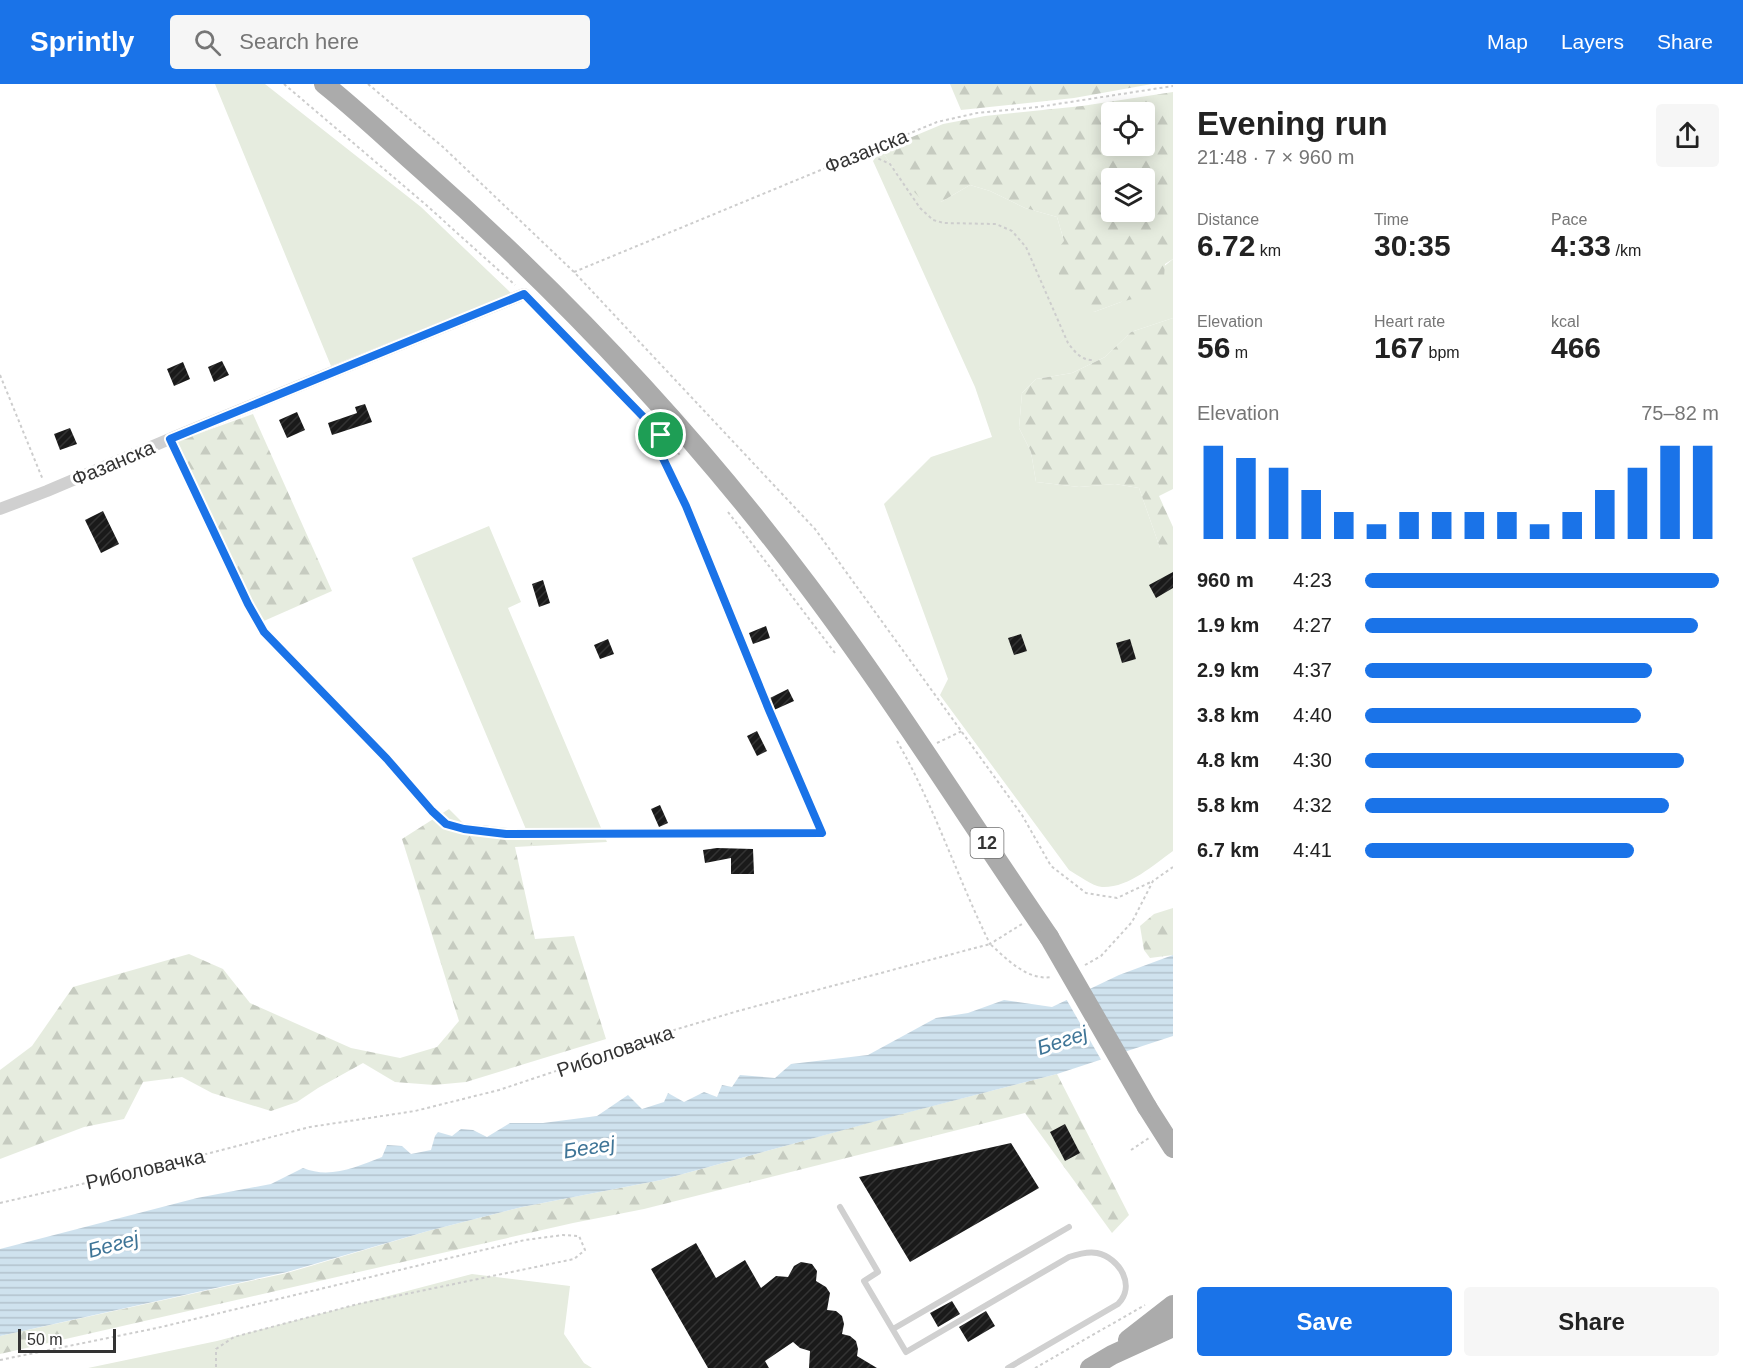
<!DOCTYPE html>
<meta charset="utf-8">
<style>
:root{--surface:#fff;--page:#f6f6f6;--text:#222;--muted:#767676;--accent:#1a73e8}
body{margin:0;font-family:Arial,sans-serif;background:var(--page);color:var(--text);height:100vh;display:flex;flex-direction:column;font-size:22px;white-space:nowrap}
*{box-sizing:border-box;margin:0}
p{font-size:20px;color:var(--muted)}
.icon{flex:none;width:33px;height:33px;fill:none;stroke:currentColor;stroke-width:2;stroke-linecap:round;stroke-linejoin:round}
.map{position:relative;flex:1;overflow:hidden}
.sheet{display:flex;flex-direction:column;background:var(--surface);width:570px}
.sheet>*{flex:none}
.controls{position:absolute;left:1101px;top:18px;display:grid;gap:12px}
.controls a{display:grid;place-items:center;width:54px;height:54px;border-radius:6px;background:var(--surface);box-shadow:0 3px 15px #0003;font-size:30px}
.scale{position:absolute;left:18px;bottom:15px;width:98px;box-sizing:border-box;padding-left:6px;border:3px solid #333;border-top:0;font-size:16px;line-height:21px;white-space:nowrap;color:#333;-webkit-text-stroke:4px #fff;paint-order:stroke}
.pin{position:absolute;display:grid;place-items:center;width:51px;height:51px;color:#fff;margin:-26px;border:3px solid #fff;border-radius:50%;box-shadow:0 2px 6px #0007}
.round{display:grid;place-items:center;flex:none;width:63px;height:63px;border-radius:6px;background:var(--page)}
.head{display:flex;align-items:center;justify-content:space-between;height:102px;padding:0 24px}
h1{font-size:33px;font-weight:700;line-height:45px}
.metrics{display:grid;grid-template-columns:repeat(3,1fr);gap:9px;height:102px;padding:6px 24px}
.metrics div{display:grid;align-content:center}
.metrics b{font-size:30px;font-weight:700}
.metrics small{font-size:16px;font-weight:400}
.metrics p{font-size:16px}
.chart{height:168px;padding:12px 24px}
.chart p{display:flex;justify-content:space-between}
.chart svg{width:100%;height:108px;margin-top:6px;stroke:var(--accent);stroke-width:6}
.cta{display:flex;gap:12px;margin-top:auto;padding:12px 24px}
.cta a{flex:1;height:69px;border-radius:6px;background:var(--accent);color:#fff;font-size:24px;font-weight:700;line-height:69px;text-align:center}
.cta a+a{background:var(--page);color:var(--text)}
ul{padding:0 24px;list-style:none;font-size:20px}
li{display:grid;grid-template-columns:96px 72px 1fr;align-items:center;height:45px}
li i{height:15px;border-radius:8px;background:var(--accent)}
header{display:flex;align-items:center;gap:36px;box-sizing:border-box;height:84px;padding:0 30px;background:var(--accent);color:#fff}
header strong{font-size:28px}
nav{display:flex;gap:33px;margin-inline-start:auto;font-size:21px}
.search{width:420px;height:54px;background:var(--page);display:flex;align-items:center;gap:15px;box-sizing:border-box;padding:0 21px;border-radius:6px;color:var(--muted);font-size:22px}
main{display:flex;flex:1;min-height:0}
.map>svg:first-child{display:block}
</style>
<header>
<strong>Sprintly</strong>
<div class="search"><svg class="icon" aria-label="search" viewBox="0 0 24 24"><circle cx="10" cy="10" r="6"/><path d="M15 15l6 6"/></svg>Search here</div>
<nav><a>Map</a><a>Layers</a><a>Share</a></nav>
</header>
<main>
<div class="map">
<svg width="1173" height="1284" viewBox="0 0 1173 1284">
<defs>
<pattern id="forest-firs" width="22" height="20" patternUnits="userSpaceOnUse" patternTransform="scale(1.5)"><rect width="22" height="20" fill="#e6ecdf"/><path d="M5 1l3.5 6h-7zM16 11l3.5 6h-7z" fill="#c6cbc0"/></pattern>
<pattern id="water-rules" width="6" height="5" patternUnits="userSpaceOnUse" patternTransform="scale(1.5)"><rect width="6" height="5" fill="#cfe2ee"/><path d="M0 2.5h6" fill="none" stroke="#b2c2cd"/></pattern>
<pattern id="building-hatch" width="6" height="6" patternUnits="userSpaceOnUse" patternTransform="scale(1.5)"><rect width="6" height="6" fill="#1a1a1a"/><path d="M-1 1l2-2M0 6l6-6M5 7l2-2" fill="none" stroke="#333"/></pattern>
</defs>
<rect width="100%" height="100%" fill="#fff"/>
<path fill="#e6ecdf" d="M215,0H265L421,123L511,209L331,282Z
M881,66L899,92L941,118L970,101L990,107L1025,124L1057,133L1064,157L1094,228L1121,218L1173,175V234L1131,248L1105,273L1072,289L1036,295L1022,309L1019,344L1031,368L1036,398L1079,403L1115,400L1139,404L1160,464H1173V767C1153,781 1129,804 1102,803C1092,802 1078,791 1069,786L940,611L948,595L884,420L931,373L992,353L975,303L873,77Z
M489,442L521,518L508,524L607,758L533,762L412,474Z
M472,1190L570,1202L564,1250L584,1279L592,1284H88L217,1257Z"/>
<path fill="url(#forest-firs)" fill-rule="evenodd" d="M950,0H1152L1074,14L961,26Z
M1173,8V175L1165,180L1163,207L1121,218L1094,228L1065,206L1052,172L1064,157L1057,133L1025,124L990,107L970,101L941,118L921,115L899,92L881,66L943,40L985,32L1082,22ZM1112,28H1144V62H1112ZM1112,94H1144V128H1112Z
M1173,234V405L1159,412L1173,443V464H1160L1139,404L1115,400L1079,403L1036,398L1031,368L1019,344L1022,309L1036,295L1072,289L1105,273L1131,248Z
M253,330L332,507L257,540L175,358Z
M449,725L463,739L527,746L533,762L515,763L535,855L574,852L606,955L466,998L434,1001L395,998L363,979L318,1004L297,1018L271,1027L212,1009L182,993L143,998L124,1035L84,1043L0,1075V986L32,962L73,903L189,870L223,885L250,919L351,964L400,974L437,963L459,937L402,755Z
M1173,824V871L1150,874L1144,866L1140,842L1154,830Z
M1057,990L1129,1131L1112,1149L1025,1029L644,1125L573,1139L0,1270V1252L287,1189L428,1147L522,1123L661,1096L897,1031Z"/>
<path fill="url(#water-rules)" d="M1173,871V952L1057,990L902,1030L661,1096L522,1123L428,1147L287,1188L0,1252V1165L197,1114L271,1100L303,1084C330,1095 356,1083 382,1073L387,1061L402,1062L411,1070L431,1066L435,1052L438,1048L452,1052L461,1045L473,1046L487,1053L510,1039H543L597,1032L628,1011L642,1025L664,1018L668,1009L684,1018L704,1008L717,1013L722,1001L732,1003L740,991L775,994L791,980L868,971L936,934L968,929L1004,916L1052,923L1119,891Z"/>
<path fill="#fff" d="M1086,903L1126,972L1103,979L1065,913Z"/>
<path fill="url(#building-hatch)" d="M222,277L229,291L214,298L208,283Z
M183,278L190,295L174,302L167,285Z
M365,320L372,338L332,351L328,339L357,329L355,323Z
M297,328L305,346L287,354L279,336Z
M70,344L77,360L60,366L54,350Z
M103,427L119,460L101,469L85,436Z
M1173,488V504L1156,514L1149,501Z
M543,496L550,519L539,523L532,500Z
M766,542L770,554L753,560L749,549Z
M1021,550L1027,567L1014,571L1008,554Z
M608,555L614,570L600,575L594,561Z
M1130,555L1136,575L1122,579L1116,559Z
M788,605L794,617L774,626L768,615Z
M757,647L767,667L757,672L747,652Z
M660,721L668,739L659,743L651,725Z
M717,764L753,765L754,790H731V774L705,779L703,766Z
M1065,1040L1080,1069L1065,1077L1050,1048Z
M1011,1059L1039,1104L910,1178L859,1093Z
M696,1159L716,1194L745,1176L761,1204L776,1192L788,1193L794,1182L801,1178L812,1180L817,1187L816,1197L826,1203L830,1209L827,1226L836,1227L842,1232L844,1240L842,1250L850,1252L856,1257L858,1265L857,1272L877,1284H809L810,1267L800,1264L793,1258L765,1277L769,1284H708L651,1185Z
M952,1217L960,1230L938,1243L930,1229Z
M986,1227L995,1242L968,1258L959,1243Z"/>
<g fill="none" stroke-linecap="round" stroke-linejoin="round">
<path stroke="#cdcdcd" stroke-width="2" stroke-dasharray="3 3" stroke-linecap="butt" d="M284,0L425,120L515,201
M368,0L443,63L574,188L815,445L1022,731L1051,782L1086,809L1117,814L1153,797
M861,71L873,72L890,80L920,124L933,136L944,139L996,140L1012,147L1026,163L1068,259C1074,267 1081,276 1092,276
M574,188L937,38L977,29L1038,23L1173,2
M532,217L680,371
M0,291L43,396
M175,366L248,520L264,548L387,675L432,727L446,740L464,745L506,750L822,749L769,626L742,556L686,422L658,364L661,351
M728,428L835,569
M897,657C934,721 957,793 990,860L1022,840
M937,659L962,647
M1085,881L1101,872L1132,838L1153,797L1173,783
M1131,1066L1149,1054
M0,1119L168,1080L310,1043L415,1027L499,1006L562,985L627,960L738,927L990,860C1007,875 1027,897 1052,893
M0,1276L157,1244L525,1156L563,1151L579,1152L585,1166L574,1175L358,1220L234,1253L216,1265V1284
M1035,1284L1145,1221"/>
<path stroke="#d0d0d0" stroke-width="6" d="M840,1123L878,1188L864,1197L906,1268L1069,1173C1078,1170 1088,1167 1097,1169C1120,1174 1136,1202 1118,1220L1008,1284
M893,1245L1069,1143"/>
<path stroke="#d0d0d0" stroke-width="12" d="M0,425L47,407L179,351L524,210"/>
<path stroke="#ababab" stroke-width="20" d="M324,0C358,27 389,57 422,86C562,210 693,348 806,499C892,613 968,735 1049,853
M1147,1023L1173,1064
M1128,1256L1173,1221
M1090,1284L1112,1271L1173,1243"/>
<path stroke="#ababab" stroke-width="20" d="M1049,853L1147,1023"/>
</g>
<g fill="none" stroke-linecap="round" stroke-linejoin="round">
<g stroke="#fff" stroke-width="12">
<path id="route" d="M524,210L661,351L658,364L686,422L769,626L822,749L506,750L464,745L446,740L432,727L387,675L264,548L248,520L170,355Z"/>
</g>
<use href="#route" stroke="#1a73e8" stroke-width="8"/>
</g>
<g text-anchor="middle" dominant-baseline="central" stroke-width="6" stroke-linejoin="round" paint-order="stroke">
<rect fill="#fff" stroke="#707070" stroke-width="1.5" x="970.5" y="744" width="33" height="30" rx="4.5"/>
<g font-size="18" font-weight="bold" fill="#333">
<text x="987" y="759">12</text>
</g>
<g font-size="20" fill="#333" stroke="#fff">
<text transform="translate(866 67) rotate(-22)">Фазанска</text>
<text transform="translate(113 379) rotate(-23)">Фазанска</text>
<text transform="translate(615 967) rotate(-19)">Риболовачка</text>
<text transform="translate(145 1085) rotate(-13)">Риболовачка</text>
</g>
<g font-size="21" font-style="italic" fill="#3f7597" stroke="#fff">
<text transform="translate(1062 956) rotate(-18)">Бегеј</text>
<text transform="translate(589 1063) rotate(-9)">Бегеј</text>
<text transform="translate(113 1160) rotate(-15)">Бегеј</text>
</g>
</g>
</svg>
<div class="controls">
<a><svg class="icon" aria-label="locate" viewBox="0 0 24 24"><circle cx="12" cy="12" r="6"/><path d="M12 2v4M12 18v4M2 12h4M18 12h4"/></svg></a>
<a><svg class="icon" aria-label="layers" viewBox="0 0 24 24"><path d="M12 4l9 5-9 5-9-5zM3 14l9 5 9-5"/></svg></a>
</div>
<div class="scale">50 m</div>
<div class="pin" style="left:661px;top:351px;background:#1e9e55"><svg class="icon" aria-label="arrive" viewBox="0 0 24 24"><path d="M6 21V4h12l-3 4 3 4H6"/></svg></div>
</div>
<section class="sheet">
<div class="head"><div><h1>Evening run</h1><p>21:48 · 7 × 960 m</p></div><a class="round"><svg class="icon" aria-label="share" viewBox="0 0 24 24"><path d="M12 15V3M7 8l5-5 5 5M5 13v7h14v-7"/></svg></a></div>
<div class="metrics">
<div><p>Distance</p><b>6.72<small> km</small></b></div>
<div><p>Time</p><b>30:35</b></div>
<div><p>Pace</p><b>4:33<small> /km</small></b></div>
</div>
<div class="metrics">
<div><p>Elevation</p><b>56<small> m</small></b></div>
<div><p>Heart rate</p><b>167<small> bpm</small></b></div>
<div><p>kcal</p><b>466</b></div>
</div>
<div class="chart"><p><span>Elevation</span>75–82 m</p>
<svg viewBox="0 0 160 44" preserveAspectRatio="none"><path d="M5 44V6M15 44V11M25 44V15M35 44V24M45 44V33M55 44V38M65 44V33M75 44V33M85 44V33M95 44V33M105 44V38M115 44V33M125 44V24M135 44V15M145 44V6M155 44V6"/></svg>
</div>
<ul>
<li><b>960 m</b>4:23<i style="width:100%"></i></li>
<li><b>1.9 km</b>4:27<i style="width:94%"></i></li>
<li><b>2.9 km</b>4:37<i style="width:81%"></i></li>
<li><b>3.8 km</b>4:40<i style="width:78%"></i></li>
<li><b>4.8 km</b>4:30<i style="width:90%"></i></li>
<li><b>5.8 km</b>4:32<i style="width:86%"></i></li>
<li><b>6.7 km</b>4:41<i style="width:76%"></i></li>
</ul>
<div class="cta"><a>Save</a><a>Share</a></div>
</section>
</main>
